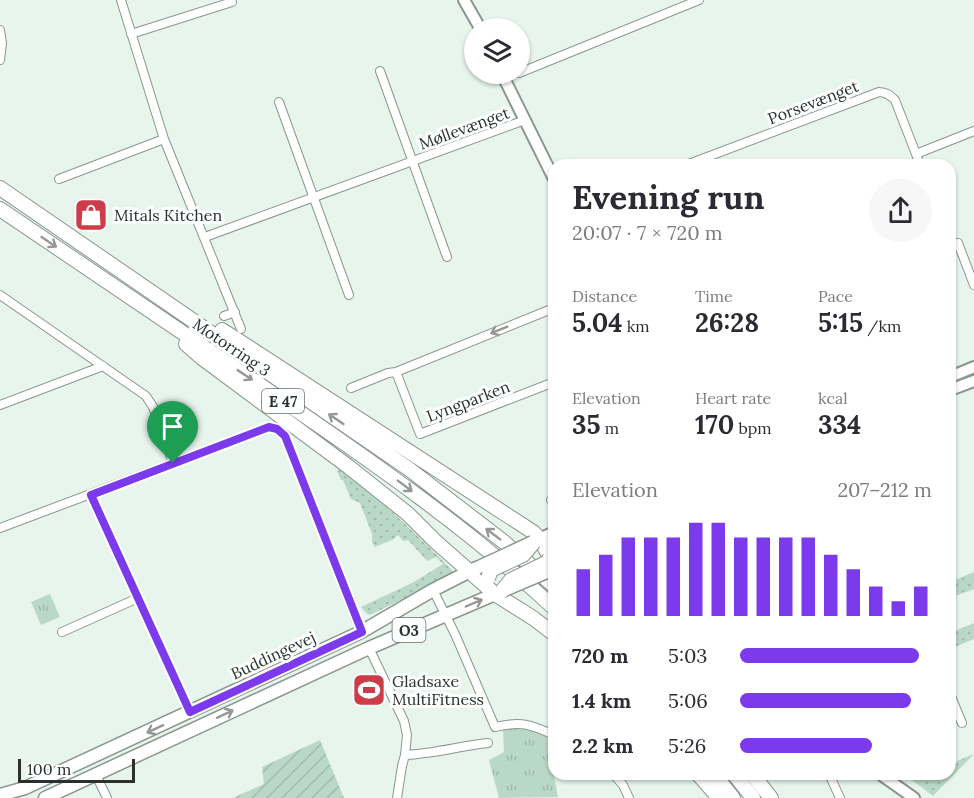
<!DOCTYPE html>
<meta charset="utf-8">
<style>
:root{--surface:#fff;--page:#f7f7f7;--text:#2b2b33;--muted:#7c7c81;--accent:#7c3aed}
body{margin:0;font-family:Lora,serif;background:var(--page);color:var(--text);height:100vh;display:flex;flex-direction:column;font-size:22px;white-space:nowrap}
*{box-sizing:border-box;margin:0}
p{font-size:20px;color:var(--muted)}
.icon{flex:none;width:33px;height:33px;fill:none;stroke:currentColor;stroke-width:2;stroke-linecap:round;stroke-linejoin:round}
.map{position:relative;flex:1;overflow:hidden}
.side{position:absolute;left:548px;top:159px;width:408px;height:621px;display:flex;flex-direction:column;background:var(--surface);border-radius:18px;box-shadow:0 2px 4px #0004}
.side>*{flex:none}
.fabs{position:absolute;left:464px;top:18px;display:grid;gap:12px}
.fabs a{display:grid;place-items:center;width:66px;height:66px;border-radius:50%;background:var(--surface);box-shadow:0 2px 4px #0004;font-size:30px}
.scale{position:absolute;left:18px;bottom:15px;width:117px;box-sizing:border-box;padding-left:6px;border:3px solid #2c312e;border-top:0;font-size:16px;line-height:21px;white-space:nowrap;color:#2c312e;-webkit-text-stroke:4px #fcfffd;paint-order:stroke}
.pin{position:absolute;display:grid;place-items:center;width:51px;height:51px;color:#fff;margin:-62px -26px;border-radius:50% 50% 50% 0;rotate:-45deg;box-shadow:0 0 6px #0007}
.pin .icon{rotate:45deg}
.round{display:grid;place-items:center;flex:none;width:63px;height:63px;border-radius:32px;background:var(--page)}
.overview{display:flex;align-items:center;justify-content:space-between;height:102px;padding:0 24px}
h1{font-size:33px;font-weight:700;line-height:45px}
.figures{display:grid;grid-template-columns:repeat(3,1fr);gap:9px;height:102px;padding:6px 24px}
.figures div{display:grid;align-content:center}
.figures b{font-size:26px;font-weight:700}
.figures small{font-size:16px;font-weight:400}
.figures p{font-size:16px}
.chart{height:168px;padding:12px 24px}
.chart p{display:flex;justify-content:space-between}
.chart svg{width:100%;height:108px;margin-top:6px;stroke:var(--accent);stroke-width:6}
ul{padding:0 24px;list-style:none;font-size:20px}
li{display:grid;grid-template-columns:96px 72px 1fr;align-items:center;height:45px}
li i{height:15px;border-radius:8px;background:var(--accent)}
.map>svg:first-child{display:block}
</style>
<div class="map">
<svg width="974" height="798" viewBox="0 0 974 798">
<defs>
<pattern id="grass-dots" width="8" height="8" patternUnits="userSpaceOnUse" patternTransform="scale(1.5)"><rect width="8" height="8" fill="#bad8c8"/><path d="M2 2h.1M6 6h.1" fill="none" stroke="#a0baac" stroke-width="1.8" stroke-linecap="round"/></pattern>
<pattern id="park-tufts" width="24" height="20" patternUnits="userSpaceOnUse" patternTransform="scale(1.5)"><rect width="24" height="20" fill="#bad8c8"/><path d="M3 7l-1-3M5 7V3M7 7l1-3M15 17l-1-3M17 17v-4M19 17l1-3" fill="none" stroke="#a0baac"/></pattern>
<pattern id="garden-furrows" width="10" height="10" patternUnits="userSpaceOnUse" patternTransform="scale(1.5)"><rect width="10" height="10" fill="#bad8c8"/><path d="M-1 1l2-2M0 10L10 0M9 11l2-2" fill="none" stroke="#a0baac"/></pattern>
</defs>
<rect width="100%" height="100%" fill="#e7f5ed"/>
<path fill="url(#grass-dots)" d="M342,469C381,499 417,535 452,570V575L370,615L366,613L361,607L414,582L443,564L436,557L427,561L408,540L403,541L398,535L394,539L375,547L372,542V534L360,503L351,499L343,480H341L337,471Z
M974,572V589L950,598V582Z
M974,623V639L950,649V633Z
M974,754L933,796L912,780L927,774H950V764Z"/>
<path fill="url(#park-tufts)" d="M50,594L60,617L41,625L31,602Z
M524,726L553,740V750L550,755L558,797L499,798L489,760L504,752L503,729Z"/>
<path fill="url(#garden-furrows)" d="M320,740L344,798H233L264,784L262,767Z"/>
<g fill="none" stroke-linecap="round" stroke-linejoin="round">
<g stroke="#8a968f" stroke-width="10">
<path id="street" d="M121,0L164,139L241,329
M0,30L2,43L0,60
M131,34L232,2
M380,71L447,257
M519,73L699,0
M279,102L349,295
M686,165L879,92C886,92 890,95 895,100L916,154
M920,165L916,154L974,131
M59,179L164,139
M205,237L525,120
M958,243L974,285
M0,295L146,396L153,407L173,463
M554,308L396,372L420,434L554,382
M224,316L235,312
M351,388L388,373L396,372
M0,405L103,366
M91,495L190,713
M551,500L554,499
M0,528L269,427C276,428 280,431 285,436L361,632
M433,590L455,634L495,727C521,721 530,724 554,735
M62,632L138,598
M369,648L404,721L407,735L405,755L402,766L397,798
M950,694L962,723
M405,755C433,754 460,746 488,743
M613,774L623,785L629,798
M829,774L840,798
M96,775L107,798"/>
</g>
<g stroke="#8a968f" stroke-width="14">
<path id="secondary" d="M464,0L480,28
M502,74L554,179
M950,377L974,367
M950,390L974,381
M535,541L554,532
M880,774L914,798"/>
</g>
<g stroke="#8a968f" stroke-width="15">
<path id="primary" d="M0,795L25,788L361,632L433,590L476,568
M45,798L369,648L502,591"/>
</g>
<g stroke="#8a968f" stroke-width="16">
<path id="highway" d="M0,188L409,469L504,542L554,586
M0,209C93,272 186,335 279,398C374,463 469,529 554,608
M222,330L533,532L540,539L550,557
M186,344L202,358L349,467L408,514L435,541L495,594L533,618L554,634
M698,774L719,798
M714,774L733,798
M734,774L753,798
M752,774L771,798"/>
</g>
<use href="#street" stroke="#fff" stroke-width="8"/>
<use href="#secondary" stroke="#fff" stroke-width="10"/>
<use href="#primary" stroke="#fff" stroke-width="12"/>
<use href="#highway" stroke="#fff" stroke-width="14"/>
<g stroke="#8a968f" stroke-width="15" stroke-linecap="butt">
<path id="primary-bridge" d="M477,568L533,542
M502,591L554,569"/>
</g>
<g stroke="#8a968f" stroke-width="16" stroke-linecap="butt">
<path id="highway-bridge" d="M488,578L491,570L523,555L534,542
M502,591L511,580L548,562L550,557"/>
</g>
<use href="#primary-bridge" stroke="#fff" stroke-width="12"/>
<use href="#highway-bridge" stroke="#fff" stroke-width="14"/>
</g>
<defs><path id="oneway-shaft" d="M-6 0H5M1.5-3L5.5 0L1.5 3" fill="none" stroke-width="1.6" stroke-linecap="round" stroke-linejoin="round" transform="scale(1.5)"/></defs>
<g stroke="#969896">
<use href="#oneway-shaft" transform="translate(49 242) rotate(34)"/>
<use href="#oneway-shaft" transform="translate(499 330) rotate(158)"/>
<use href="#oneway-shaft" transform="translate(245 375) rotate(34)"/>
<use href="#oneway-shaft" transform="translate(336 419) rotate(-146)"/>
<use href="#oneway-shaft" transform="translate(405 486) rotate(37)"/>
<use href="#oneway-shaft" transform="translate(493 534) rotate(-143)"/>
<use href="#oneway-shaft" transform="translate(474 603) rotate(-23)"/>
<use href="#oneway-shaft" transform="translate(225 714) rotate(-25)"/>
<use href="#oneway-shaft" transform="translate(155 729) rotate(155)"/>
</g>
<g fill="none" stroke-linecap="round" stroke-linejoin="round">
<g stroke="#fff" stroke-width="12">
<path id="route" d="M269,427L277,429L285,436L362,632L190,712L91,495Z"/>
</g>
<use href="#route" stroke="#7c3aed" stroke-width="8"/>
</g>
<defs>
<g id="shop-square" transform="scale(1.725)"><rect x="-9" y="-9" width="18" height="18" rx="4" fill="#cc3c49" stroke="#fcfffd"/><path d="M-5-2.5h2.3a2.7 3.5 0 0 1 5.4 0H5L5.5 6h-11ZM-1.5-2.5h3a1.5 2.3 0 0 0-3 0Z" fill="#fff"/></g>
<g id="stadium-square" transform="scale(1.725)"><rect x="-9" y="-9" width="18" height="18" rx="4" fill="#cc3c49" stroke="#fcfffd"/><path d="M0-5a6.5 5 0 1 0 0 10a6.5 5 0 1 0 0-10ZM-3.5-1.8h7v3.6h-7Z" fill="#fff"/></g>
</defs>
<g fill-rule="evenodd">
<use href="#shop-square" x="91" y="215"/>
<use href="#stadium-square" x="369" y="690"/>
</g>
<g text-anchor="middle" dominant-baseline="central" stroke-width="6" stroke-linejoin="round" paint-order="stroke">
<g fill="#fcfffd" stroke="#6a6f6c" stroke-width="1.5">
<rect x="262" y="389" width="42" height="24" rx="4.5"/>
<rect x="392.5" y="618" width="33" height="24" rx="4.5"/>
</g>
<g font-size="15" font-weight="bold" fill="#2c312e">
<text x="283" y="401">E 47</text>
<text x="409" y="630">O3</text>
</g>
<g font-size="16" fill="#2c312e" stroke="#fcfffd">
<text transform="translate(813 102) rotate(-21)">Porsevænget</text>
<text transform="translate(464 128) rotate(-20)">Møllevænget</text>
<text transform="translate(232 347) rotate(34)">Motorring 3</text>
<text transform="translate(468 401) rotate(-21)">Lyngparken</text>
<text transform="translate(273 655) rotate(-25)">Buddingevej</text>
</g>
<g font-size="16" fill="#2c312e" stroke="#fcfffd" text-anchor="start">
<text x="114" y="215">Mitals Kitchen</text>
<text x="392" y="681">Gladsaxe<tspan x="392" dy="18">MultiFitness</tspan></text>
</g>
</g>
</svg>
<div class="fabs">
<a><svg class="icon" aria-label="layers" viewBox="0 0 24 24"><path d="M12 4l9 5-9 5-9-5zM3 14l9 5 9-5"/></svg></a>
</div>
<div class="scale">100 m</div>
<div class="pin" style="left:173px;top:463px;background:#1e9e55"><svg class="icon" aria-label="arrive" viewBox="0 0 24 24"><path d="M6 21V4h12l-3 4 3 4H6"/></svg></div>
<section class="side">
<div class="overview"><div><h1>Evening run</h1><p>20:07 · 7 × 720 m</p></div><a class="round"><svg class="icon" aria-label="share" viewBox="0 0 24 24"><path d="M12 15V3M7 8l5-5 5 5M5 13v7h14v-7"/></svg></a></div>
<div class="figures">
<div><p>Distance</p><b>5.04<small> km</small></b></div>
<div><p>Time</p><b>26:28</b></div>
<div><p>Pace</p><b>5:15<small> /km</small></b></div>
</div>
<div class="figures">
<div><p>Elevation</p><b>35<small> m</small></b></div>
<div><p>Heart rate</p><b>170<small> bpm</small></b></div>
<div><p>kcal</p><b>334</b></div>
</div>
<div class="chart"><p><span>Elevation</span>207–212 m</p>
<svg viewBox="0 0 160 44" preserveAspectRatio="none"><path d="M5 44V25M15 44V19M25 44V12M35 44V12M45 44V12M55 44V6M65 44V6M75 44V12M85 44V12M95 44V12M105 44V12M115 44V19M125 44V25M135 44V32M145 44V38M155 44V32"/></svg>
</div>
<ul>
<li><b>720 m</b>5:03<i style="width:93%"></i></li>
<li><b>1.4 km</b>5:06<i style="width:89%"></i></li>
<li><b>2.2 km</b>5:26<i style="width:69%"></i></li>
</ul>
</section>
</div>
